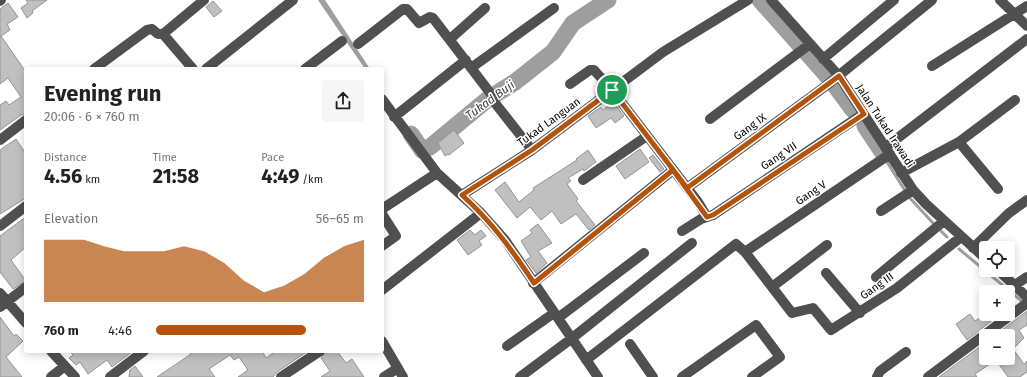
<!DOCTYPE html>
<meta charset="utf-8">
<style>
:root{--surface:#fff;--page:#f6f6f6;--text:#222;--muted:#767676;--accent:#b45309}
body{margin:0;font-family:"Fira Sans",sans-serif;background:var(--page);color:var(--text);height:100vh;display:flex;flex-direction:column;font-size:15px;white-space:nowrap}
*{box-sizing:border-box;margin:0}
p{font-size:13px;color:var(--muted)}
.icon{flex:none;width:22px;height:22px;fill:none;stroke:currentColor;stroke-width:2;stroke-linecap:round;stroke-linejoin:round}
.map{position:relative;flex:1;overflow:hidden}
.side{position:absolute;left:24px;top:67px;width:360px;height:286px;display:flex;flex-direction:column;background:var(--surface);border-radius:4px;box-shadow:0 2px 10px #0003}
.side>*{flex:none}
.fabs{position:absolute;left:979px;top:241px;display:grid;gap:8px}
.fabs a{display:grid;place-items:center;width:36px;height:36px;border-radius:4px;background:var(--surface);box-shadow:0 2px 10px #0003;font-size:20px}
.pin{position:absolute;display:grid;place-items:center;width:34px;height:34px;color:#fff;margin:-17px;border:2px solid #fff;border-radius:50%;box-shadow:0 1px 4px #0007}
.round{display:grid;place-items:center;flex:none;width:42px;height:42px;border-radius:4px;background:var(--page)}
.summary{display:flex;align-items:center;justify-content:space-between;height:68px;padding:0 20px}
h1{font-size:22px;font-weight:700;line-height:30px}
.metrics{display:grid;grid-template-columns:repeat(3,1fr);gap:6px;height:68px;padding:4px 20px}
.metrics div{display:grid;align-content:center}
.metrics b{font-size:20px;font-weight:700}
.metrics small{font-size:11px;font-weight:400}
.metrics p{font-size:11px}
.chart{height:112px;padding:8px 20px}
.chart p{display:flex;justify-content:space-between}
.chart svg{width:100%;height:72px;margin-top:4px;fill:var(--accent);opacity:.7}
ul{padding:0 20px;list-style:none;font-size:13px}
li{display:grid;grid-template-columns:64px 48px 1fr;align-items:center;height:30px}
li i{height:10px;border-radius:5px;background:var(--accent)}
.map>svg:first-child{display:block}
</style>
<div class="map">
<svg width="1027" height="377" viewBox="0 0 1027 377">
<rect width="100%" height="100%" fill="#fff"/>
<path fill="#9e9e9e" d="M318,0H325L370,69H365Z"/>
<g fill="none" stroke-linecap="round" stroke-linejoin="round">
<path stroke="#9e9e9e" stroke-width="3" d="M887,162L904,189
M909,197L933,223
M941,231L947,237
M959,249L1024,303"/>
<path stroke="#9e9e9e" stroke-width="17" d="M760,0L831,80L853,110
M865,126L883,153
M411,134L422,150L430,147L488,99L515,82L553,52L573,23L608,0"/>
</g>
<path fill="#c0c0c0" stroke="#949494" d="M26,0H47L32,11L33,13L27,18L21,8L28,3Z
M213,1L222,11L214,17L206,7Z
M8,3L18,17L7,24L10,30L1,36L26,72V114L21,115L0,130V105L6,101L9,105L21,97L8,78L0,84V9Z
M613,102L624,116L615,123L611,118L596,128L588,116L601,107L603,110Z
M454,130L464,143L449,155L448,154L445,156L438,143Z
M16,139L26,154V198L0,214V150Z
M640,149L649,162L625,179L616,166Z
M588,150L596,162L584,171L583,169L568,178L571,181L567,184L578,199L576,201L595,225L589,230L576,214L561,224L552,211L541,220L530,207L517,218L495,190L505,182L519,202L534,190L533,188L577,160L576,159Z
M653,155L664,169L660,172L649,158Z
M26,217V247L11,260L26,281L13,289L0,272V236Z
M538,224L552,243L538,251L547,263L536,273L526,260L531,257L521,241L532,233L530,230Z
M470,230L475,235L481,230L486,236L479,241L482,245L468,255L457,240Z
M1027,311V325L1019,330L1024,338L1013,349L1024,364L1027,361V372L1020,377H1008L996,360L975,374L977,377H939L986,342V358H1008V336H994Z
M970,314L975,321L986,314L999,315L967,340L956,324Z
M0,317L14,336L16,334L23,341L6,357L22,377H0Z
M70,351H133L112,367L107,360L88,374L80,362L76,365L69,358L73,355Z
M189,351H262L266,358L276,351H308L277,372L273,377H238L248,370L239,357L234,360L230,355L209,369L215,377H157L191,354Z
M326,351H337L346,363L352,359L364,377H321L330,371L321,358Z
M135,366L143,377H129L130,370Z"/>
<g fill="none" stroke-linecap="round" stroke-linejoin="round">
<path stroke="#505050" stroke-width="10" d="M771,0L839,76L913,190L926,204L986,259
M1000,0L1027,26
M0,1L1,0
M163,34L204,0
M163,34L193,69
M450,39L485,8
M358,44L403,9H407L419,23L430,17L433,18L491,94L495,103L532,150
M823,59L894,0
M932,66L1027,6
M471,68L554,8
M94,69L147,30L152,29L158,34H163
M206,69L293,0
M305,69L342,41
M570,84L590,70H594L612,90L698,202L707,217L701,219L682,231
M382,99L437,173L481,213L505,240L598,377
M394,117L466,60
M710,119L810,44
M0,140L26,120
M959,142L998,189
M886,147L1027,39
M901,173L959,142L1015,100
M583,180L647,136
M687,188L827,85L932,0
M462,195L532,150L663,52L748,0
M382,209L437,173
M881,211L913,190
M382,214L396,236L382,246
M707,217L713,215L863,114
M0,226L26,206
M973,248L1009,213L1027,200
M745,252L890,154
M998,270L1027,297
M826,273L860,313
M876,277L944,221
M533,283L673,170
M1015,285L1027,277
M772,287L827,245
M382,290L481,213
M0,293L26,323
M0,307L26,287
M558,318L644,253
M382,341L403,377
M630,344L653,377
M507,346L554,313
M51,351L75,377
M586,360L736,244L745,252L792,313L813,308L831,330L897,288L961,237
M51,377L65,366
M110,377L144,351
M281,377L320,351
M384,377L398,368
M520,377L571,339L692,243
M682,377L756,325L780,357L752,377
M877,377L880,371L906,352
M928,377L1027,303"/>
</g>
<g fill="none" stroke-linecap="round" stroke-linejoin="round">
<g stroke="#fff" stroke-width="8">
<path id="route" d="M612,90L532,150L462,195C492,222 512,250 534,283L673,170L707,217L713,215L864,114L839,76L687,188L612,90"/>
</g>
<use href="#route" stroke="#b45309" stroke-width="5"/>
</g>
<g text-anchor="middle" dominant-baseline="central" stroke-width="3" stroke-linejoin="round" paint-order="stroke">
<g font-size="11" fill="#000" stroke="#fff">
<text transform="translate(549 122) rotate(-36)">Tukad Languan</text>
<text transform="translate(885 126) rotate(57)">Jalan Tukad Irawadi</text>
<text transform="translate(750 127) rotate(-36)">Gang IX</text>
<text transform="translate(779 156) rotate(-34)">Gang VII</text>
<text transform="translate(811 193) rotate(-34)">Gang V</text>
<text transform="translate(877 286) rotate(-35)">Gang III</text>
</g>
<g font-size="12" font-style="italic" fill="#3f3f3f" stroke="#fff">
<text transform="translate(490 100) rotate(-36)">Tukad Buji</text>
</g>
</g>
</svg>
<div class="fabs">
<a><svg class="icon" aria-label="locate" viewBox="0 0 24 24"><circle cx="12" cy="12" r="6"/><path d="M12 2v4M12 18v4M2 12h4M18 12h4"/></svg></a>
<a>+</a>
<a>−</a>
</div>
<div class="pin" style="left:612px;top:90px;background:#1e9e55"><svg class="icon" aria-label="arrive" viewBox="0 0 24 24"><path d="M6 21V4h12l-3 4 3 4H6"/></svg></div>
<section class="side">
<div class="summary"><div><h1>Evening run</h1><p>20:06 · 6 × 760 m</p></div><a class="round"><svg class="icon" aria-label="share" viewBox="0 0 24 24"><path d="M12 15V3M7 8l5-5 5 5M5 13v7h14v-7"/></svg></a></div>
<div class="metrics">
<div><p>Distance</p><b>4.56<small> km</small></b></div>
<div><p>Time</p><b>21:58</b></div>
<div><p>Pace</p><b>4:49<small> /km</small></b></div>
</div>
<div class="chart"><p><span>Elevation</span>56–65 m</p>
<svg viewBox="0 0 160 44" preserveAspectRatio="none"><path d="M0 44V6L10 6L20 6L30 10L40 13L50 13L60 13L70 10L80 13L90 20L100 31L110 38L120 34L130 27L140 17L150 10L160 6V44z"/></svg>
</div>
<ul>
<li><b>760 m</b>4:46<i style="width:72%"></i></li>
</ul>
</section>
</div>
